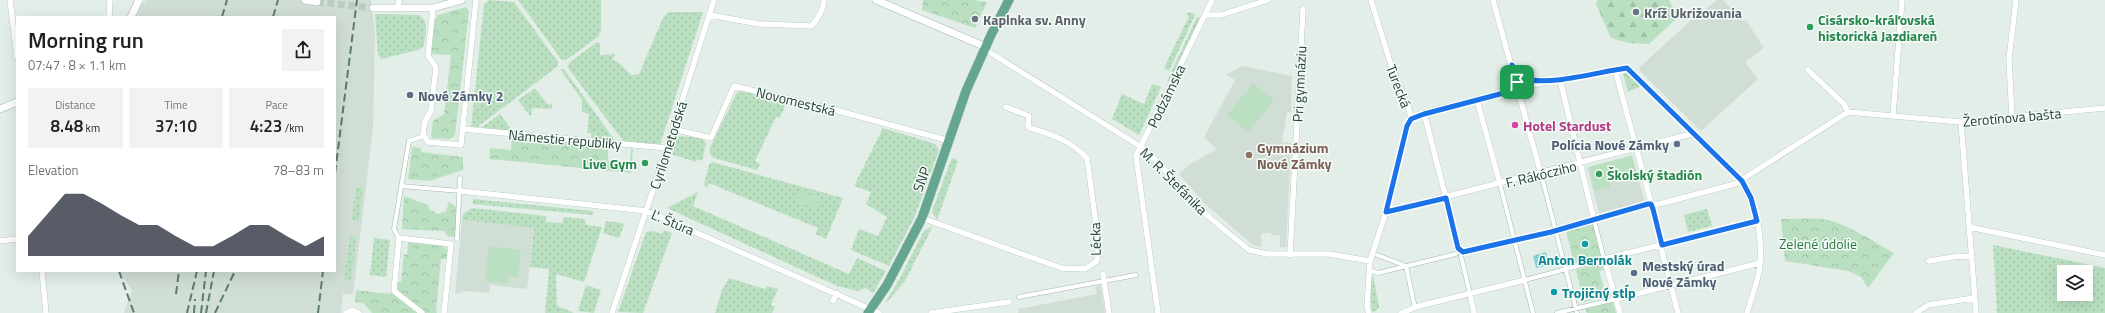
<!DOCTYPE html>
<meta charset="utf-8">
<style>
:root{--surface:#fff;--page:#f2f2f2;--text:#202124;--muted:#757577;--accent:#111827}
body{margin:0;font-family:"Titillium Web",sans-serif;background:var(--page);color:var(--text);height:100vh;display:flex;flex-direction:column;font-size:15px;white-space:nowrap}
*{box-sizing:border-box;margin:0}
p{font-size:13px;color:var(--muted)}
.icon{flex:none;width:22px;height:22px;fill:none;stroke:currentColor;stroke-width:2;stroke-linecap:round;stroke-linejoin:round}
.map{position:relative;flex:1;overflow:hidden}
.drawer{position:absolute;left:16px;top:16px;width:320px;height:256px;display:flex;flex-direction:column;background:var(--surface);border-radius:0px;box-shadow:0 4px 16px #0002}
.drawer>*{flex:none}
.tools{position:absolute;left:2057px;top:265px;display:grid;gap:8px}
.tools a{display:grid;place-items:center;width:36px;height:36px;border-radius:0px;background:var(--surface);box-shadow:0 4px 16px #0002;font-size:20px}
.pin{position:absolute;display:grid;place-items:center;width:34px;height:34px;color:#fff;margin:-17px;border-radius:8px;box-shadow:0 2px 6px #0006}
.round{display:grid;place-items:center;flex:none;width:42px;height:42px;border-radius:0px;background:var(--page)}
.headline{display:flex;align-items:center;justify-content:space-between;height:68px;padding:0 12px}
h1{font-size:22px;font-weight:600;line-height:30px}
.stats{display:grid;grid-template-columns:repeat(3,1fr);gap:6px;height:68px;padding:4px 12px}
.stats div{display:grid;align-content:center;border-radius:0px;background:var(--page);text-align:center}
.stats b{font-size:17px;font-weight:600}
.stats small{font-size:11px;font-weight:400}
.stats p{font-size:11px}
.chart{height:112px;padding:8px 12px}
.chart p{display:flex;justify-content:space-between}
.chart svg{width:100%;height:72px;margin-top:4px;fill:var(--accent);opacity:.7}
.map>svg:first-child{display:block}
</style>
<div class="map">
<svg width="2105" height="313" viewBox="0 0 2105 313">
<defs>
<pattern id="grass-dots" width="8" height="8" patternUnits="userSpaceOnUse"><rect width="8" height="8" fill="#bae0c1"/><path d="M2 2h.1M6 6h.1" fill="none" stroke="#a0c1a6" stroke-width="1.8" stroke-linecap="round"/></pattern>
<pattern id="forest-firs" width="22" height="20" patternUnits="userSpaceOnUse"><rect width="22" height="20" fill="#bae0c1"/><path d="M5 1l3.5 6h-7zM16 11l3.5 6h-7z" fill="#a0c1a6"/></pattern>
<pattern id="park-crowns" width="20" height="18" patternUnits="userSpaceOnUse"><rect width="20" height="18" fill="#bae0c1"/><path d="M2 6a3 3 0 1 1 6 0M12 15a3 3 0 1 1 6 0" fill="none" stroke="#a0c1a6"/></pattern>
<pattern id="water-ripples" width="26" height="14" patternUnits="userSpaceOnUse"><rect width="26" height="14" fill="#87d2d6"/><path d="M2 4q2-2 4 0t4 0M15 11q2-2 4 0t4 0" fill="none" stroke="#74b5b8"/></pattern>
</defs>
<rect width="100%" height="100%" fill="#e3eee8"/>
<path fill="#d1ded6" d="M146,0H371L375,34L373,128L353,295L343,294L341,313H124L132,290L118,271H335V17H136L140,7Z
M1717,0H1723L1743,21L1746,20L1764,48L1745,62L1758,79L1701,131L1640,71V67L1689,22Z
M1242,66L1292,76L1291,112H1287L1282,142L1291,143L1286,247H1280V235H1271V233H1261L1262,247L1253,245L1204,203L1179,174L1190,164L1217,149L1204,137L1235,80L1226,75Z
M1632,155L1645,202L1599,213L1587,167Z
M462,220L534,228L527,289L490,285L489,293L469,291L455,294Z
M1100,284L1105,313H1018V309L1097,294L1095,287Z"/>
<path fill="url(#grass-dots)" fill-rule="evenodd" d="M489,0L514,2L558,62V66L476,128H471L484,4Z
M518,0H601V30L598,37L566,60L561,59Z
M668,12H703L660,145L624,142L568,68L569,63L597,42L600,43V55L615,54L613,60C620,62 626,71 632,75L639,74L663,18Z
M1189,12L1195,15L1169,71L1164,68L1189,16L1185,14Z
M375,14L419,15C430,22 425,35 424,46L418,50L381,59L378,55Z
M1197,17L1200,18L1170,81H1167Z
M560,69H564L616,142L591,140V133H587L589,114L582,112V100Z
M1152,84L1161,87L1139,135L1112,119L1122,94L1144,104Z
M535,88L548,105L552,103V109L532,108L531,117L518,100Z
M742,91L786,103L780,118L776,117L755,161L760,164L757,170L714,158L710,154V148L737,92Z
M500,114L513,132L483,129L482,127Z
M883,128L935,144L939,150L915,216L889,266L851,250L859,229L878,236L887,217L866,204L871,192L854,186Z
M677,136L702,138L706,143L702,161L697,159L696,162L671,154Z
M953,158L958,161L937,220L932,211L951,160Z
M712,162L843,198L826,239L815,234L818,228L709,183L707,187L704,185L709,164Z
M356,187L363,188L359,221L352,220Z
M698,192L693,206L849,274L857,258L886,271L873,293L866,288L857,291L837,286L667,208Z
M473,199L593,211V215L473,204Z
M472,208L546,216V222L562,223L564,217L585,219L586,225L602,227L584,282L556,274L557,306L574,313H545L549,269L530,267L534,228L462,220L463,214Z
M1707,209L1712,226L1688,232L1684,215Z
M606,221L622,223L624,225L619,238L603,233Z
M933,226L905,281L887,302L886,301L900,278L924,231Z
M664,230L672,233L643,313L618,312L646,232L653,231L662,234Z
M350,235L357,236L351,281L344,280Z
M374,238L390,240L386,277L370,275Z
M1993,245L2105,268V313H1997ZM2064,272H2086V294H2064Z
M1373,276L1379,307L1376,311L1372,312L1370,293L1371,278Z
M729,278L765,289L767,286L778,289L771,305L775,307L772,313H715L722,290Z
M586,285L601,290L594,313L578,311Z"/>
<path fill="url(#forest-firs)" d="M1597,0H1669L1678,17L1649,44L1629,43L1611,38L1596,4Z"/>
<path fill="url(#park-crowns)" d="M923,0H972L987,2L975,28L922,10Z
M466,7L469,11L455,136L450,139L432,138L431,136L433,121L444,114L451,55L431,54L434,21L438,15Z
M1628,71L1641,86L1628,92L1623,74Z
M512,136L608,145V161L630,163L631,148L633,149L631,173L489,159L490,148L511,150Z
M412,147L421,148V152L463,157V170L429,181L408,179Z
M404,196L428,205L429,209L438,214L446,211L449,202L458,208L456,237L447,236L444,231L402,229Z
M1781,219C1794,219 1809,218 1822,219C1847,223 1872,241 1894,253L1868,288L1861,277L1848,271L1785,261Z
M1594,224L1602,256L1574,263L1566,231Z
M408,242L443,246L448,251L447,259H441L436,311L437,313H372L363,303L355,302L356,290L390,294L396,281L401,282L404,254L407,255Z
M1602,263L1604,270L1599,271L1604,289L1609,288L1611,295L1584,302L1576,270Z
M1613,302L1616,313H1587L1586,309Z"/>
<path fill="#bae0c1" d="M1253,83L1274,100L1248,132L1227,115Z
M1632,156L1637,173L1609,180L1610,187L1595,191L1589,167Z
M800,191L820,199L816,209L796,201Z
M489,246L521,250L518,278L508,276L507,284L485,281Z"/>
<path fill="url(#water-ripples)" d="M1546,252L1549,265L1536,268L1533,256Z"/>
<g fill="none" stroke-linecap="round" stroke-linejoin="round">
<path stroke="#bccbc4" stroke-width="7" stroke-dasharray="7 3.5" stroke-linecap="butt" d="M317,2L373,8"/>
<g stroke="#a5b6af" stroke-width="5">
<path id="pedestrian" d="M1541,174L1577,313
M1500,184L1533,313
M401,186L460,191
M1446,198L1458,249
M399,238L394,229L409,141L424,136
M457,239L460,178
M1463,252L1519,240L1594,220L1604,259L1525,280
M1377,255L1406,266L1415,308
M1461,256L1470,294
M1372,271L1378,273L1456,254
M1019,297L1136,275
M1557,313L1616,299"/>
</g>
<g stroke="#a5b6af" stroke-width="6">
<path id="minor" d="M10,0L17,57
M1493,0L1541,174
M398,8L399,0
M433,8L428,56L436,67L431,111L425,121L423,134L428,142L461,145L476,0
M710,15L759,24L811,26C817,21 824,8 824,0
M1205,15H1221L1268,0
M109,17L110,0
M991,53L1146,150L1209,217L1249,250L1267,254H1329L1370,261
M1515,69L1527,79L1545,80
M1615,69L1661,240L1662,252L1678,313
M1808,70L1844,104L1848,112
M1560,80L1594,220L1644,205L1659,204L1735,184L1848,112L1961,122L2105,108
M1499,93L1509,82L1512,66
M1477,100L1500,184
M1424,113L1446,198
M1893,115L1902,0
M2012,117L2009,59L2016,0
M1411,119L1424,113L1553,80L1627,68L1735,173C1757,198 1764,239 1759,272C1756,286 1751,299 1747,313
M1961,122L1976,313
M463,129L667,148
M673,129L711,138L734,86L835,110L950,141
M460,191L647,211L879,313
M1386,212L1695,133
M922,218L1061,268L1085,269L1097,261L1098,239L1087,158C1071,141 1051,134 1030,128L1028,126L1029,116L1006,107
M1969,227L2105,255
M0,241L17,239
M1290,255L1303,9
M1929,261L1959,256L1972,257
M42,271L46,313
M1103,274L1109,313
M1470,294L1474,313
M1616,299L1760,263
M833,301L837,293
M346,313L352,310L359,313
M422,313L394,291L399,238L451,244L444,313
M612,313L667,148L714,0
M931,313L1009,302
M1158,313L1136,156L1212,0
M1369,313L1367,307L1370,261L1386,212L1407,126L1411,119L1409,109L1391,65L1371,0
M1401,313L1419,306L1525,280
M1620,313L1604,259L1757,221
M1916,313L1928,305L1974,298"/>
</g>
<g stroke="#a5b6af" stroke-width="8">
<path id="tertiary" d="M305,0L317,2
M876,0L986,47
M373,8H433L462,0
M131,17L139,0
M0,109L17,102"/>
</g>
<g stroke="#c1cac6" stroke-width="10">
<path id="primary" d="M868,313L887,285L922,218L966,91L991,35L1009,0"/>
</g>
<use href="#pedestrian" stroke="#fff" stroke-width="4"/>
<use href="#minor" stroke="#fff" stroke-width="5.5"/>
<use href="#tertiary" stroke="#fff" stroke-width="7"/>
<use href="#primary" stroke="#64a68f" stroke-width="9"/>
<path stroke="#5c7c70" stroke-width="2" stroke-dasharray="8 4" stroke-linecap="butt" d="M222,17L227,0
M273,17L278,0
M335,173L357,0
M119,271L134,313
M176,294L179,271
M187,313L197,271
M194,313L195,299
M201,313L206,271
M206,313L214,271
M215,313L235,271
M318,313L323,271"/>
</g>
<g fill="none" stroke-linecap="round" stroke-linejoin="round">
<g stroke="#fff" stroke-width="8">
<path id="route" d="M1512,65C1516,71 1521,76 1528,79C1550,86 1602,71 1627,68L1742,181L1751,198L1757,221L1662,245L1653,209L1651,204H1648L1551,232L1463,252L1458,248L1446,198L1386,212L1407,126L1411,119L1424,114L1519,89Z"/>
</g>
<use href="#route" stroke="#1a73e8" stroke-width="5"/>
</g>
<g fill="#6b7280" stroke="#f4faf6" stroke-width="1.5">
<circle cx="1636" cy="12" r="4"/>
<circle cx="975" cy="19" r="4"/>
</g>
<g fill="#2e9e5b" stroke="#f4faf6" stroke-width="1.5">
<circle cx="1810" cy="27" r="4"/>
<circle cx="645" cy="163" r="4"/>
<circle cx="1599" cy="174" r="4"/>
</g>
<g fill="#5c6f8a" stroke="#f4faf6" stroke-width="1.5">
<circle cx="410" cy="95" r="4"/>
<circle cx="1677" cy="144" r="4"/>
<circle cx="1634" cy="273" r="4"/>
</g>
<circle fill="#d1479c" stroke="#f4faf6" stroke-width="1.5" cx="1515" cy="125" r="4"/>
<circle fill="#8d6e63" stroke="#f4faf6" stroke-width="1.5" cx="1249" cy="155" r="4"/>
<g fill="#0f9aa8" stroke="#f4faf6" stroke-width="1.5">
<circle cx="1585" cy="244" r="4"/>
<circle cx="1554" cy="292" r="4"/>
</g>
<g text-anchor="middle" dominant-baseline="central" stroke-width="3" stroke-linejoin="round" paint-order="stroke">
<g font-size="14" font-weight="bold" fill="#5b616d" stroke="#f4faf6" text-anchor="start">
<text x="1644" y="12">Kríž Ukrižovania</text>
<text x="983" y="19">Kaplnka sv. Anny</text>
</g>
<g font-size="14" font-weight="bold" fill="#27864d" stroke="#f4faf6" text-anchor="start">
<text x="1818" y="19">Cisársko-kráľovská<tspan x="1818" dy="16">historická Jazdiareň</tspan></text>
<text x="637" y="163" text-anchor="end">Live Gym</text>
<text x="1607" y="174">Školský štadión</text>
</g>
<g font-size="14" fill="#214035" stroke="#f4faf6">
<text transform="translate(1299 84) rotate(-87)">Pri gymnáziu</text>
<text transform="translate(1399 86) rotate(69)">Turecká</text>
<text transform="translate(1166 96) rotate(-64)">Podzámska</text>
<text transform="translate(796 101) rotate(14)">Novomestská</text>
<text transform="translate(2012 117) rotate(-5)">Žerotínova bašta</text>
<text transform="translate(565 139) rotate(5)">Námestie republiky</text>
<text transform="translate(668 145) rotate(-72)">Cyrilometodská</text>
<text transform="translate(1541 174) rotate(-14)">F. Rákócziho</text>
<text transform="translate(921 179) rotate(-70)">SNP</text>
<text transform="translate(1174 181) rotate(45)">M. R. Štefánika</text>
<text transform="translate(673 222) rotate(23)">Ľ. Štúra</text>
<text transform="translate(1095 239) rotate(-91)">Lécka</text>
</g>
<g font-size="14" font-weight="bold" fill="#4e5e75" stroke="#f4faf6" text-anchor="start">
<text x="418" y="95">Nové Zámky 2</text>
<text x="1669" y="144" text-anchor="end">Polícia Nové Zámky</text>
<text x="1642" y="265">Mestský úrad<tspan x="1642" dy="16">Nové Zámky</tspan></text>
</g>
<g font-size="14" font-weight="bold" fill="#b23c85" stroke="#f4faf6" text-anchor="start">
<text x="1523" y="125">Hotel Stardust</text>
</g>
<g font-size="14" font-weight="bold" fill="#785e54" stroke="#f4faf6" text-anchor="start">
<text x="1257" y="147">Gymnázium<tspan x="1257" dy="16">Nové Zámky</tspan></text>
</g>
<g font-size="14" fill="#287a40" stroke="#f4faf6">
<text x="1818" y="243">Zelené údolie</text>
</g>
<g font-size="14" font-weight="bold" fill="#0d838f" stroke="#f4faf6">
<text x="1585" y="259">Anton Bernolák</text>
<text x="1562" y="292" text-anchor="start">Trojičný stĺp</text>
</g>
</g>
</svg>
<div class="tools">
<a><svg class="icon" aria-label="layers" viewBox="0 0 24 24"><path d="M12 4l9 5-9 5-9-5zM3 14l9 5 9-5"/></svg></a>
</div>
<div class="pin" style="left:1517px;top:82px;background:#1e9e55"><svg class="icon" aria-label="arrive" viewBox="0 0 24 24"><path d="M6 21V4h12l-3 4 3 4H6"/></svg></div>
<section class="drawer">
<div class="headline"><div><h1>Morning run</h1><p>07:47 · 8 × 1.1 km</p></div><a class="round"><svg class="icon" aria-label="share" viewBox="0 0 24 24"><path d="M12 15V3M7 8l5-5 5 5M5 13v7h14v-7"/></svg></a></div>
<div class="stats">
<div><p>Distance</p><b>8.48<small> km</small></b></div>
<div><p>Time</p><b>37:10</b></div>
<div><p>Pace</p><b>4:23<small> /km</small></b></div>
</div>
<div class="chart"><p><span>Elevation</span>78–83 m</p>
<svg viewBox="0 0 160 44" preserveAspectRatio="none"><path d="M0 44V32L10 19L20 6L30 6L40 12L50 19L60 25L70 25L80 32L90 38L100 38L110 32L120 25L130 25L140 32L150 38L160 32V44z"/></svg>
</div>
</section>
</div>
